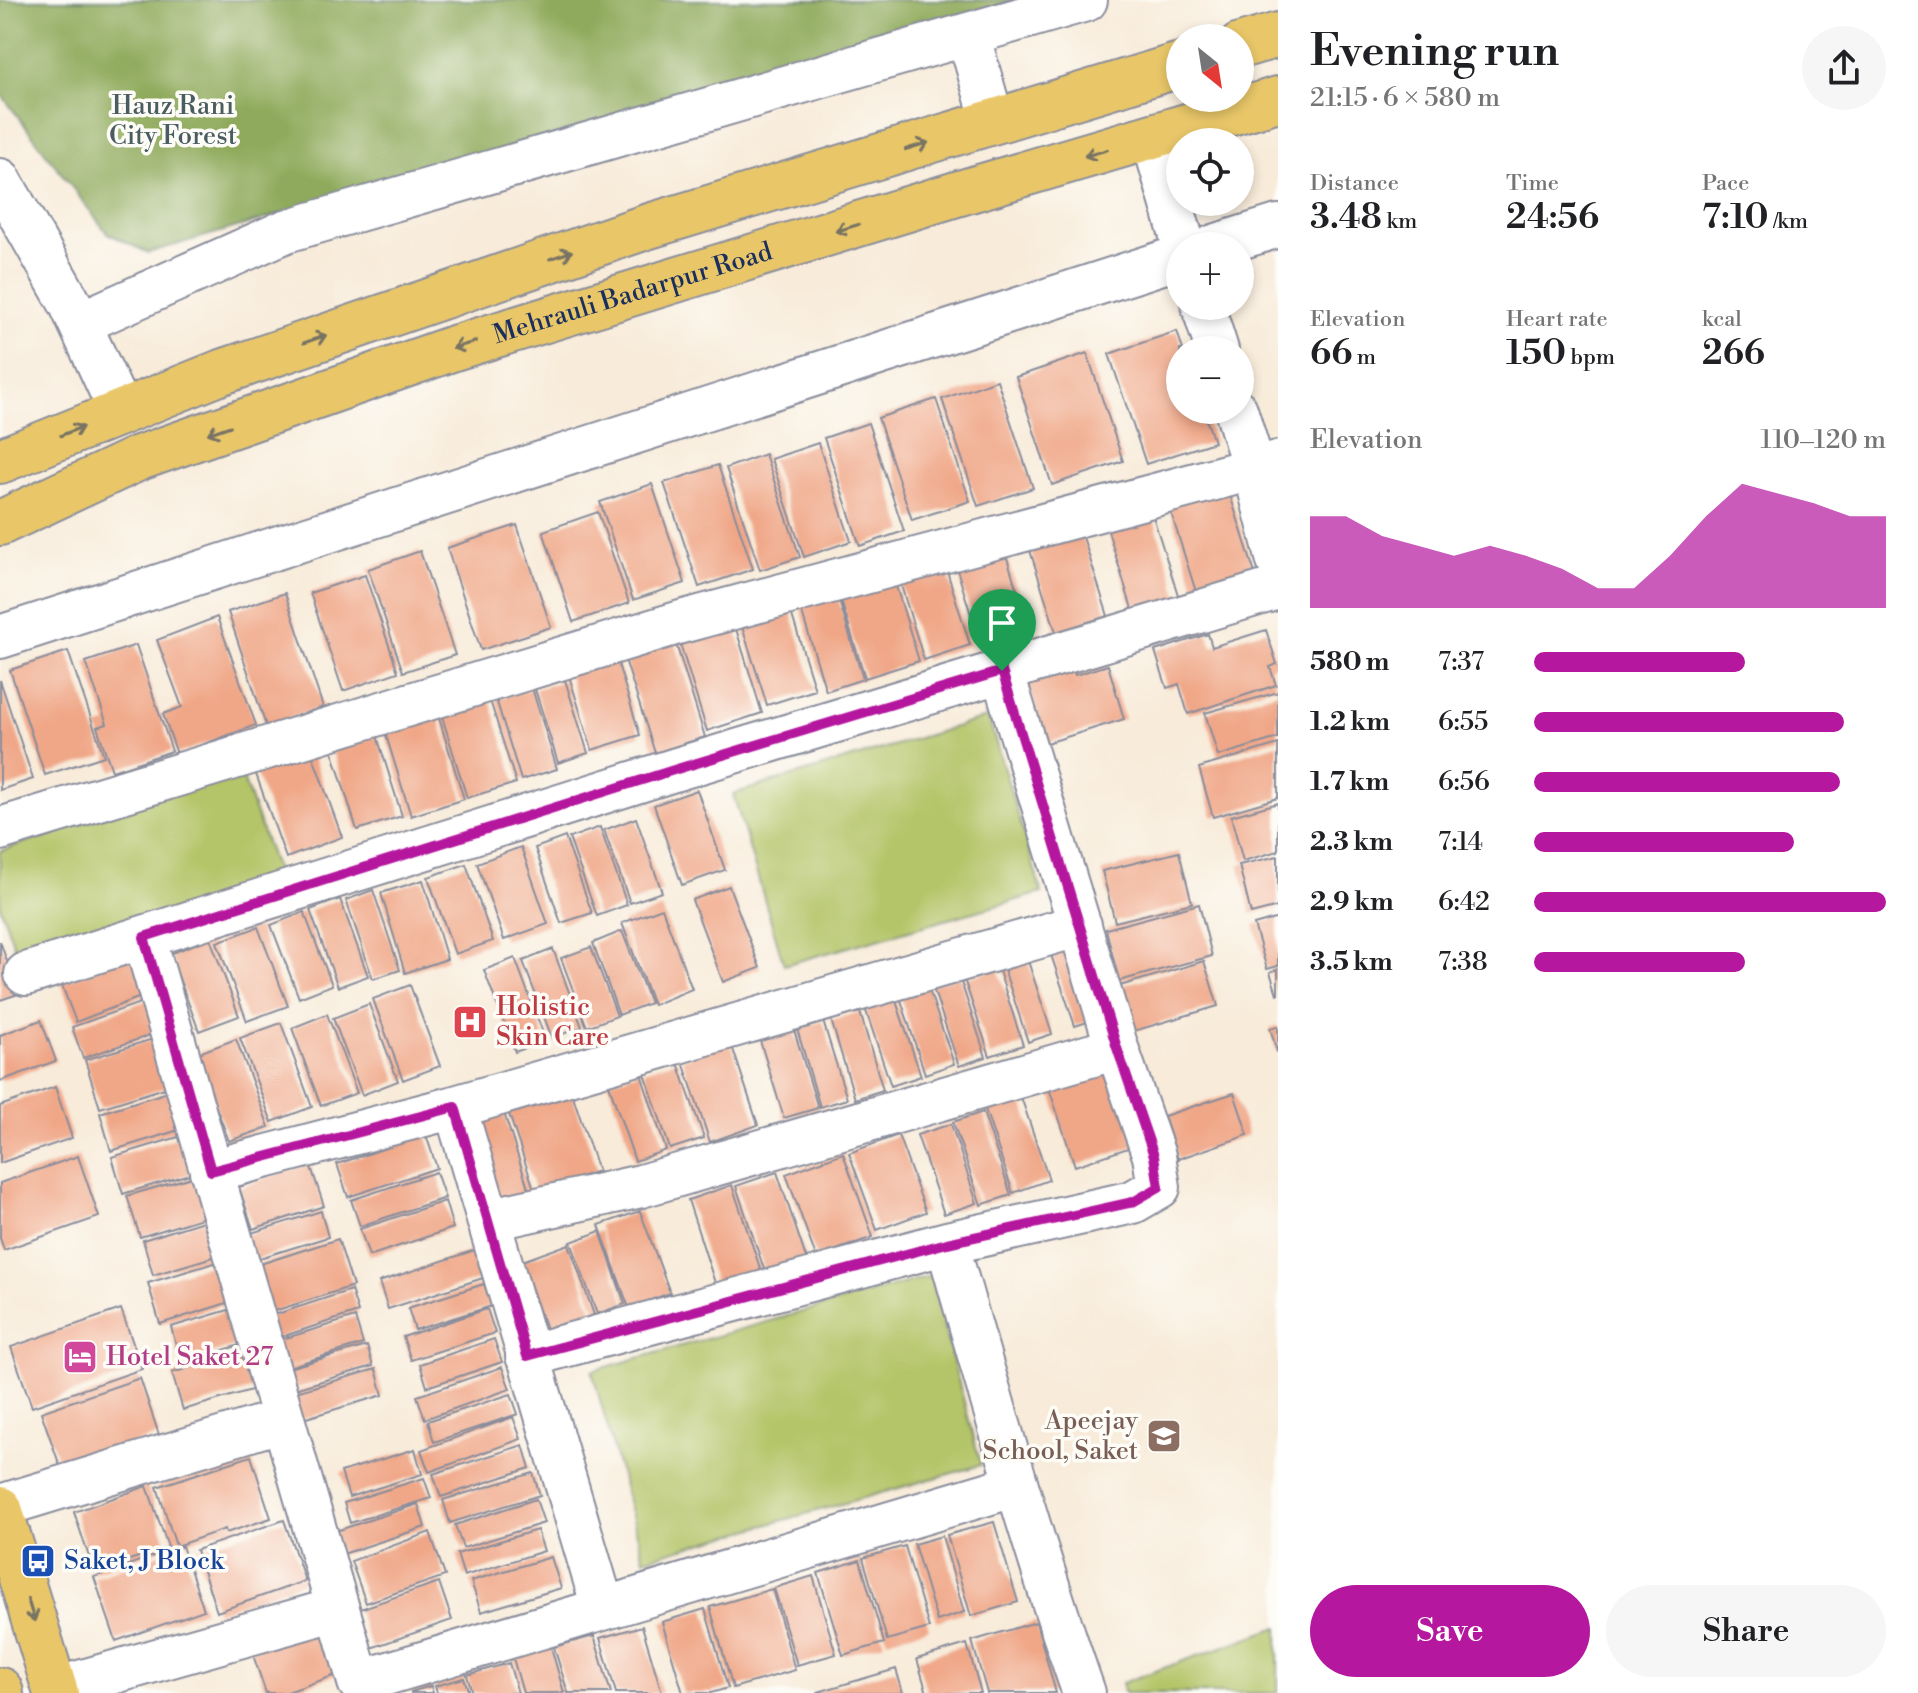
<!DOCTYPE html>
<meta charset="utf-8">
<style>
:root{--surface:#fff;--page:#f6f6f6;--text:#202124;--muted:#757577;--accent:#b5179e}
body{margin:0;font-family:"Libre Bodoni",serif;background:var(--page);color:var(--text);height:100vh;display:flex;flex-direction:column;font-size:30px;white-space:nowrap}
*{box-sizing:border-box;margin:0}
p{font-size:26px;color:var(--muted)}
.icon{flex:none;width:44px;height:44px;fill:none;stroke:currentColor;stroke-width:2;stroke-linecap:round;stroke-linejoin:round}
.map{position:relative;flex:1;overflow:hidden}
.sheet{display:flex;flex-direction:column;background:var(--surface);width:640px}
.sheet>*{flex:none}
.needle{width:52px;rotate:150deg}
.fabs{position:absolute;left:1166px;top:24px;display:grid;gap:16px}
.fabs a{display:grid;place-items:center;width:88px;height:88px;border-radius:50%;background:var(--surface);box-shadow:0 4px 12px #0003;font-size:40px}
.pin{position:absolute;display:grid;place-items:center;width:68px;height:68px;color:#fff;margin:-82px -34px;border-radius:50% 50% 50% 0;rotate:-45deg;box-shadow:0 0 8px #0007}
.pin .icon{rotate:45deg}
.round{display:grid;place-items:center;flex:none;width:84px;height:84px;border-radius:42px;background:var(--page)}
.overview{display:flex;align-items:center;justify-content:space-between;height:136px;padding:0 32px}
h1{font-size:44px;font-weight:600;line-height:60px}
.figures{display:grid;grid-template-columns:repeat(3,1fr);gap:12px;height:136px;padding:8px 32px}
.figures div{display:grid;align-content:center}
.figures b{font-size:34px;font-weight:600}
.figures small{font-size:22px;font-weight:400}
.figures p{font-size:22px}
.chart{height:224px;padding:16px 32px}
.chart p{display:flex;justify-content:space-between}
.chart svg{width:100%;height:144px;margin-top:8px;fill:var(--accent);opacity:.7}
.button{display:flex;gap:16px;margin-top:auto;padding:16px 32px}
.button a{flex:1;height:92px;border-radius:48px;background:var(--accent);color:#fff;font-size:32px;font-weight:600;line-height:92px;text-align:center}
.button a+a{background:var(--page);color:var(--text)}
ul{padding:0 32px;list-style:none;font-size:26px}
li{display:grid;grid-template-columns:128px 96px 1fr;align-items:center;height:60px}
li i{height:20px;border-radius:10px;background:var(--accent)}
main{display:flex;flex:1;min-height:0}
.map>svg:first-child{display:block}
</style>
<main>
<div class="map">
<svg width="1278" height="1693" viewBox="0 0 1278 1693">
<rect width="100%" height="100%" fill="#fdfcf7"/>
<filter id="ink" filterUnits="userSpaceOnUse"><feTurbulence type="fractalNoise" baseFrequency=".0125" numOctaves="2"/><feDisplacementMap in="SourceGraphic" scale="16" xChannelSelector="R" yChannelSelector="G"/><feConvolveMatrix kernelMatrix="1 2 1 2 8 2 1 2 1" color-interpolation-filters="sRGB"/></filter>
<filter id="wash" filterUnits="userSpaceOnUse"><feTurbulence type="fractalNoise" baseFrequency=".006" numOctaves="4" result="noise"/><feDisplacementMap in="SourceGraphic" scale="32" xChannelSelector="R" yChannelSelector="G"/><feGaussianBlur stdDeviation="1.8" result="paint"/><feColorMatrix in="noise" values="0 0 0 0 0 0 0 0 0 0 0 0 0 0 0 0 0 1.4 0 .05"/><feComposite in="paint" operator="in"/></filter>
<g filter="url(#wash)">
<rect width="100%" height="100%" fill="#f8ebd9"/>
<path fill="#b4c467" stroke="#687a62" stroke-width="2" d="M988,717L1042,893L784,965L733,794Z
M240,770L279,878L19,960L0,906V851Z
M930,1276L981,1465L644,1559L592,1371Z
M1278,1627V1693H1124L1122,1683Z"/>
<path fill="#8faa5c" stroke="#556c5d" stroke-width="2" d="M0,0H1019L148,253L107,233L0,93Z"/>
<g id="blocks">
<path fill="#f0a788" d="M1177,331L1183,350H1180V410H1203L1214,442L1146,464L1109,354Z
M1087,353L1123,461L1052,485L1016,377Z
M997,380L1033,488L978,506L942,399Z
M936,399L970,501L912,520L878,418Z
M868,423L904,531L860,546L824,438Z
M818,443L851,541L804,557L771,459Z
M765,454L800,557L760,570L726,468Z
M718,465L753,569L699,587L664,483Z
M1226,482L1256,577L1197,595L1167,500Z
M652,484L685,583L633,600L600,502Z
M1149,504L1179,598L1133,612L1104,518Z
M598,512L629,603L573,622L543,531Z
M1078,521L1108,616L1056,632L1026,538Z
M517,525L551,627L481,650L447,548Z
M1003,545L1031,635L982,650L954,560Z
M420,551L455,655L403,672L368,569Z
M942,555L970,645L924,660L896,569Z
M892,573L919,661L865,678L838,591Z
M365,575L398,672L343,691L310,593Z
M836,591L863,679L826,691L799,603Z
M285,593L323,707L266,726L228,612Z
M787,599L815,690L767,705L738,614Z
M732,616L762,713L707,731L677,634Z
M217,617L256,725L177,754L163,714L182,707L157,640Z
M1266,630L1277,664L1270,667L1276,685L1188,714L1179,684L1167,688L1155,651L1208,634L1212,647Z
M672,631L705,737L655,753L621,647Z
M136,645L172,751L112,771L97,727L107,724L86,662Z
M68,651L104,756L45,775L10,670Z
M614,651L640,735L592,750L566,666Z
M1108,665L1124,719L1047,743L1027,681L1073,667L1075,675Z
M0,680L33,779L0,790Z
M565,680L588,753L558,763L535,689Z
M532,688L557,769L521,780L496,699Z
M1278,692V738L1218,756L1205,713Z
M488,694L516,783L467,798L440,710Z
M438,715L464,799L411,816L385,732Z
M377,736L402,816L357,830L332,750Z
M307,740L342,837L286,858L251,760Z
M1278,744V798L1213,817L1199,768Z
M697,790L725,870L682,885L654,805Z
M1278,803V851L1243,861L1231,816Z
M636,818L662,892L630,903L604,830Z
M600,827L627,905L597,916L569,838Z
M565,837L592,913L561,923L535,848Z
M521,847L548,924L504,940L477,863Z
M1179,852L1192,903L1115,922L1102,871Z
M1278,856V907L1251,914L1239,865Z
M466,864L493,941L455,954L428,877Z
M423,880L447,959L405,973L381,893Z
M729,886L760,968L723,982L692,900Z
M373,890L400,970L373,979L346,900Z
M340,899L368,976L338,987L310,910Z
M1199,904L1212,956L1119,981L1106,929Z
M662,908L692,989L653,1005L622,923Z
M304,912L332,985L299,998L271,925Z
M1278,918V966L1267,969L1254,925Z
M258,927L288,1006L247,1021L217,942Z
M622,931L650,1003L619,1015L593,943Z
M210,938L239,1016L199,1031L170,954Z
M1077,940L1103,1017L1075,1026L1049,949Z
M0,941L18,994L0,1000Z
M591,947L617,1016L587,1027L561,958Z
M553,949L582,1027L552,1038L523,961Z
M136,954L151,993L76,1022L61,983Z
M515,958L546,1041L515,1052L484,970Z
M1027,958L1052,1034L1028,1042L1003,966Z
M1204,961L1218,1006L1124,1034L1110,989Z
M998,968L1023,1045L990,1056L964,979Z
M1278,969V994H1277L1270,972Z
M959,976L986,1057L959,1066L932,985Z
M410,985L440,1066L403,1080L373,999Z
M928,987L954,1064L925,1074L900,997Z
M895,998L921,1076L891,1086L865,1008Z
M151,999L163,1031L83,1058L72,1027Z
M369,1004L398,1081L362,1095L333,1018Z
M860,1012L883,1090L855,1099L831,1020Z
M327,1014L357,1093L321,1106L292,1028Z
M41,1020L56,1061L0,1081V1035Z
M823,1021L847,1099L820,1107L797,1029Z
M281,1023L312,1107L272,1122L240,1038Z
M1278,1026V1052H1277L1270,1028Z
M794,1030L818,1108L784,1118L760,1041Z
M166,1035L181,1083L100,1108L85,1060Z
M236,1039L269,1127L229,1141L196,1054Z
M731,1043L758,1125L710,1142L682,1059Z
M677,1060L704,1138L670,1149L644,1071Z
M1111,1061L1140,1144L1075,1166L1047,1082Z
M640,1071L666,1150L635,1161L608,1082Z
M55,1087L72,1138L0,1163V1106Z
M184,1087L195,1125L111,1151L100,1113Z
M570,1087L598,1171L535,1192L507,1108Z
M1234,1093L1248,1135L1178,1159L1164,1116Z
M1021,1097L1049,1180L1013,1193L985,1109Z
M983,1112L1011,1195L981,1205L953,1122Z
M504,1113L530,1194L489,1208L462,1127Z
M951,1124L977,1203L944,1214L917,1135Z
M195,1132L206,1169L123,1194L112,1157Z
M426,1135L437,1168L348,1197L337,1164Z
M898,1135L926,1212L877,1230L849,1153Z
M843,1153L873,1237L816,1257L786,1174Z
M78,1156L99,1217L4,1250L0,1238V1183Z
M310,1164L324,1206L253,1229L239,1187Z
M436,1172L445,1198L360,1226L351,1200Z
M777,1172L807,1261L766,1275L736,1186Z
M205,1173L218,1213L140,1237L127,1196Z
M732,1185L761,1271L716,1286L688,1200Z
M445,1201L453,1228L369,1256L360,1229Z
M321,1211L328,1237L250,1261L242,1236Z
M640,1211L670,1293L629,1308L599,1225Z
M219,1216L230,1252L153,1275L143,1240Z
M600,1231L625,1304L597,1314L571,1242Z
M338,1239L353,1286L265,1314L251,1267Z
M569,1244L594,1315L547,1332L522,1261Z
M475,1250L483,1278L388,1309L379,1282Z
M231,1258L243,1298L160,1324L148,1283Z
M484,1284L492,1306L415,1330L408,1308Z
M351,1290L358,1312L275,1339L268,1317Z
M242,1306L253,1341L181,1363L171,1327Z
M121,1309L142,1369L32,1407L11,1347Z
M487,1309L495,1333L411,1360L403,1337Z
M355,1317L363,1344L282,1369L273,1342Z
M494,1339L502,1362L427,1387L420,1364Z
M367,1346L373,1366L291,1390L285,1369Z
M253,1348L265,1386L183,1410L172,1373Z
M502,1367L510,1389L425,1419L417,1396Z
M376,1369L383,1395L293,1422L285,1395Z
M140,1378L159,1435L61,1469L41,1412Z
M511,1394L518,1414L434,1442L428,1421Z
M513,1417L521,1439L429,1472L421,1450Z
M523,1445L530,1468L441,1497L433,1474Z
M415,1449L422,1474L349,1497L341,1472Z
M251,1456L271,1518L226,1533L225,1529L176,1546L157,1487Z
M533,1473L540,1495L450,1523L443,1500Z
M424,1478L431,1498L350,1523L344,1503Z
M147,1486L168,1547L94,1572L74,1512Z
M536,1499L544,1523L463,1548L455,1525Z
M418,1504L425,1527L340,1555L333,1532Z
M284,1520L305,1581L217,1612L196,1550Z
M994,1522L1018,1602L971,1616L947,1535Z
M537,1530L544,1551L464,1576L457,1554Z
M430,1532L445,1576L366,1603L351,1561Z
M942,1536L964,1612L937,1621L914,1544Z
M182,1546L204,1610L116,1641L94,1577Z
M905,1546L929,1628L887,1640L863,1558Z
M551,1557L561,1588L481,1612L471,1581Z
M860,1560L884,1643L843,1655L818,1573Z
M813,1576L836,1654L797,1665L774,1588Z
M439,1582L452,1620L371,1648L357,1610Z
M772,1589L795,1670L733,1688L710,1607Z
M705,1609L728,1688L711,1693H683L662,1622Z
M333,1621L350,1670L285,1693H266L251,1649Z
M1036,1622L1056,1693H987L972,1641Z
M642,1626L662,1693H616L600,1638Z
M594,1636L611,1693H568L554,1647Z
M967,1644L981,1693H927L917,1659Z
M551,1647L564,1693H523L513,1658Z
M509,1663L518,1693H472L467,1675Z
M896,1669L903,1693H818V1692Z
M464,1678L469,1693H437L435,1686Z
M431,1686L433,1693H411V1692Z"/>
</g>
</g>
<g filter="url(#ink)">
<use href="#blocks" fill-opacity="0" stroke="#8a8d9c" stroke-width="2"/>
<g fill="none" stroke-linecap="round" stroke-linejoin="round">
<g stroke="#8a8d9c" stroke-width="46">
<path id="minor" d="M968,34L993,122
M1152,136L1184,246
M0,180L71,305L120,411
M1214,246L1278,226
M1203,306L1217,350
M80,323L286,231L1086,0
M1236,410L1254,468L1278,561
M0,637L1180,257
M0,829L681,622L1278,462
M144,937L359,1682L1017,1485
M26,974L677,769L1278,588
M455,1107L603,1608
M211,1171L455,1107L1080,925
M488,1220L641,1186L1117,1048
M947,1243C990,1394 1032,1545 1084,1693
M527,1356L947,1243L1133,1202L1159,1187L1154,1156L1117,1048L1002,671
M0,1506L283,1420
M55,1689L337,1609"/>
</g>
<g stroke="#8a8d9c" stroke-width="48">
<g id="major">
<path d="M1240,46L1278,35"/>
<path d="M0,461L219,373L646,227L1180,65"/>
<path id="s1" d="M0,523L139,458L454,348L963,192L1278,99"/>
<path d="M0,1509L56,1693"/>
<path d="M0,1690L1,1693"/>
</g>
</g>
<use href="#minor" stroke="#fff" stroke-width="42"/>
<use href="#major" stroke="#e9c769" stroke-width="44"/>
</g>
<defs><path id="oneway-shaft" d="M-6 0H5M1.5-3L5.5 0L1.5 3" fill="none" stroke-width="1.6" stroke-linecap="round" stroke-linejoin="round" transform="scale(2)"/></defs>
<g stroke="#787363">
<use href="#oneway-shaft" transform="translate(917 146) rotate(-17)"/>
<use href="#oneway-shaft" transform="translate(1096 153) rotate(164)"/>
<use href="#oneway-shaft" transform="translate(847 228) rotate(163)"/>
<use href="#oneway-shaft" transform="translate(561 255) rotate(-19)"/>
<use href="#oneway-shaft" transform="translate(315 339) rotate(-19)"/>
<use href="#oneway-shaft" transform="translate(464 345) rotate(163)"/>
<use href="#oneway-shaft" transform="translate(219 430) rotate(161)"/>
<use href="#oneway-shaft" transform="translate(72 431) rotate(-22)"/>
<use href="#oneway-shaft" transform="translate(31 1610) rotate(73)"/>
</g>
</g>
<g fill="none" stroke-linecap="round" stroke-linejoin="round" filter="url(#ink)">
<g stroke="#fff" stroke-width="16">
<path id="route" d="M1002,671L1117,1048L1154,1156L1159,1187L1133,1202L947,1243L527,1356L455,1107L211,1171L144,937L677,769Z"/>
</g>
<use href="#route" stroke="#b5179e" stroke-width="10"/>
</g>
<defs>
<g id="hospital-square" transform="scale(1.8)"><rect x="-9" y="-9" width="18" height="18" rx="4" fill="#e0444e" stroke="#fdfcf7"/><path d="M-5-5h3v3.5h4V-5h3V5h-3V1.5h-4V5h-3Z" fill="#fff"/></g>
<g id="hotel-square" transform="scale(1.8)"><rect x="-9" y="-9" width="18" height="18" rx="4" fill="#d1479c" stroke="#fdfcf7"/><path d="M-6-4.5h1.5V1H6V5H4.5V3h-9V5H-6ZM-4 0a1.8 1.8 0 1 1 3.6 0ZM.5 0V-2.5h3Q6-2.5 6 0Z" fill="#fff"/></g>
<g id="school-square" transform="scale(1.8)"><rect x="-9" y="-9" width="18" height="18" rx="4" fill="#8d6e63" stroke="#fdfcf7"/><path d="M0-5L7-2L0 1L-7-2ZM-4 1L0 2.5L4 1V4Q0 6-4 4Z" fill="#fff"/></g>
<g id="bus-square" transform="scale(1.8)"><rect x="-9" y="-9" width="18" height="18" rx="4" fill="#1a4fb4" stroke="#fdfcf7"/><path d="M-5-6H5V4H4V6H2V4H-2V6H-4V4H-5ZM-3.5-4V0h7V-4ZM-3.5 1.2v1.5H-2V1.2ZM2 1.2v1.5H3.5V1.2Z" fill="#fff"/></g>
</defs>
<g fill-rule="evenodd">
<use href="#hospital-square" x="470" y="1022"/>
<use href="#hotel-square" x="80" y="1357"/>
<use href="#school-square" x="1164" y="1436"/>
<use href="#bus-square" x="38" y="1561"/>
</g>
<g text-anchor="middle" dominant-baseline="central" stroke-width="7" stroke-linejoin="round" paint-order="stroke">
<g font-size="26" fill="#495c61" stroke="#fdfcf7">
<text x="173" y="106">Hauz Rani<tspan x="173" dy="30">City Forest</tspan></text>
</g>
<g font-size="26" fill="#1b2f5e" stroke="#fdfcf7">
<text stroke="none"><textPath href="#s1" startOffset="674">Mehrauli Badarpur Road</textPath></text>
</g>
<g font-size="26" fill="#be3a42" stroke="#fdfcf7" text-anchor="start">
<text x="496" y="1007">Holistic<tspan x="496" dy="30">Skin Care</tspan></text>
</g>
<g font-size="26" fill="#b23c85" stroke="#fdfcf7" text-anchor="start">
<text x="106" y="1357">Hotel Saket 27</text>
</g>
<g font-size="26" fill="#785e54" stroke="#fdfcf7" text-anchor="end">
<text x="1138" y="1421">Apeejay<tspan x="1138" dy="30">School, Saket</tspan></text>
</g>
<g font-size="26" fill="#164399" stroke="#fdfcf7" text-anchor="start">
<text x="64" y="1561">Saket, J Block</text>
</g>
</g>
</svg>
<div class="fabs">
<a><svg class="needle" viewBox="-14 -14 28 28"><path d="M0-13l5 13h-10z" fill="#e53935"/><path d="M0 13l5-13h-10z" fill="#757577"/></svg></a>
<a><svg class="icon" aria-label="locate" viewBox="0 0 24 24"><circle cx="12" cy="12" r="6"/><path d="M12 2v4M12 18v4M2 12h4M18 12h4"/></svg></a>
<a>+</a>
<a>−</a>
</div>
<div class="pin" style="left:1002px;top:671px;background:#1e9e55"><svg class="icon" aria-label="arrive" viewBox="0 0 24 24"><path d="M6 21V4h12l-3 4 3 4H6"/></svg></div>
</div>
<section class="sheet">
<div class="overview"><div><h1>Evening run</h1><p>21:15 · 6 × 580 m</p></div><a class="round"><svg class="icon" aria-label="share" viewBox="0 0 24 24"><path d="M12 15V3M7 8l5-5 5 5M5 13v7h14v-7"/></svg></a></div>
<div class="figures">
<div><p>Distance</p><b>3.48<small> km</small></b></div>
<div><p>Time</p><b>24:56</b></div>
<div><p>Pace</p><b>7:10<small> /km</small></b></div>
</div>
<div class="figures">
<div><p>Elevation</p><b>66<small> m</small></b></div>
<div><p>Heart rate</p><b>150<small> bpm</small></b></div>
<div><p>kcal</p><b>266</b></div>
</div>
<div class="chart"><p><span>Elevation</span>110–120 m</p>
<svg viewBox="0 0 160 44" preserveAspectRatio="none"><path d="M0 44V16L10 16L20 22L30 25L40 28L50 25L60 28L70 32L80 38L90 38L100 28L110 16L120 6L130 9L140 12L150 16L160 16V44z"/></svg>
</div>
<ul>
<li><b>580 m</b>7:37<i style="width:60%"></i></li>
<li><b>1.2 km</b>6:55<i style="width:88%"></i></li>
<li><b>1.7 km</b>6:56<i style="width:87%"></i></li>
<li><b>2.3 km</b>7:14<i style="width:74%"></i></li>
<li><b>2.9 km</b>6:42<i style="width:100%"></i></li>
<li><b>3.5 km</b>7:38<i style="width:60%"></i></li>
</ul>
<div class="button"><a>Save</a><a>Share</a></div>
</section>
</main>
